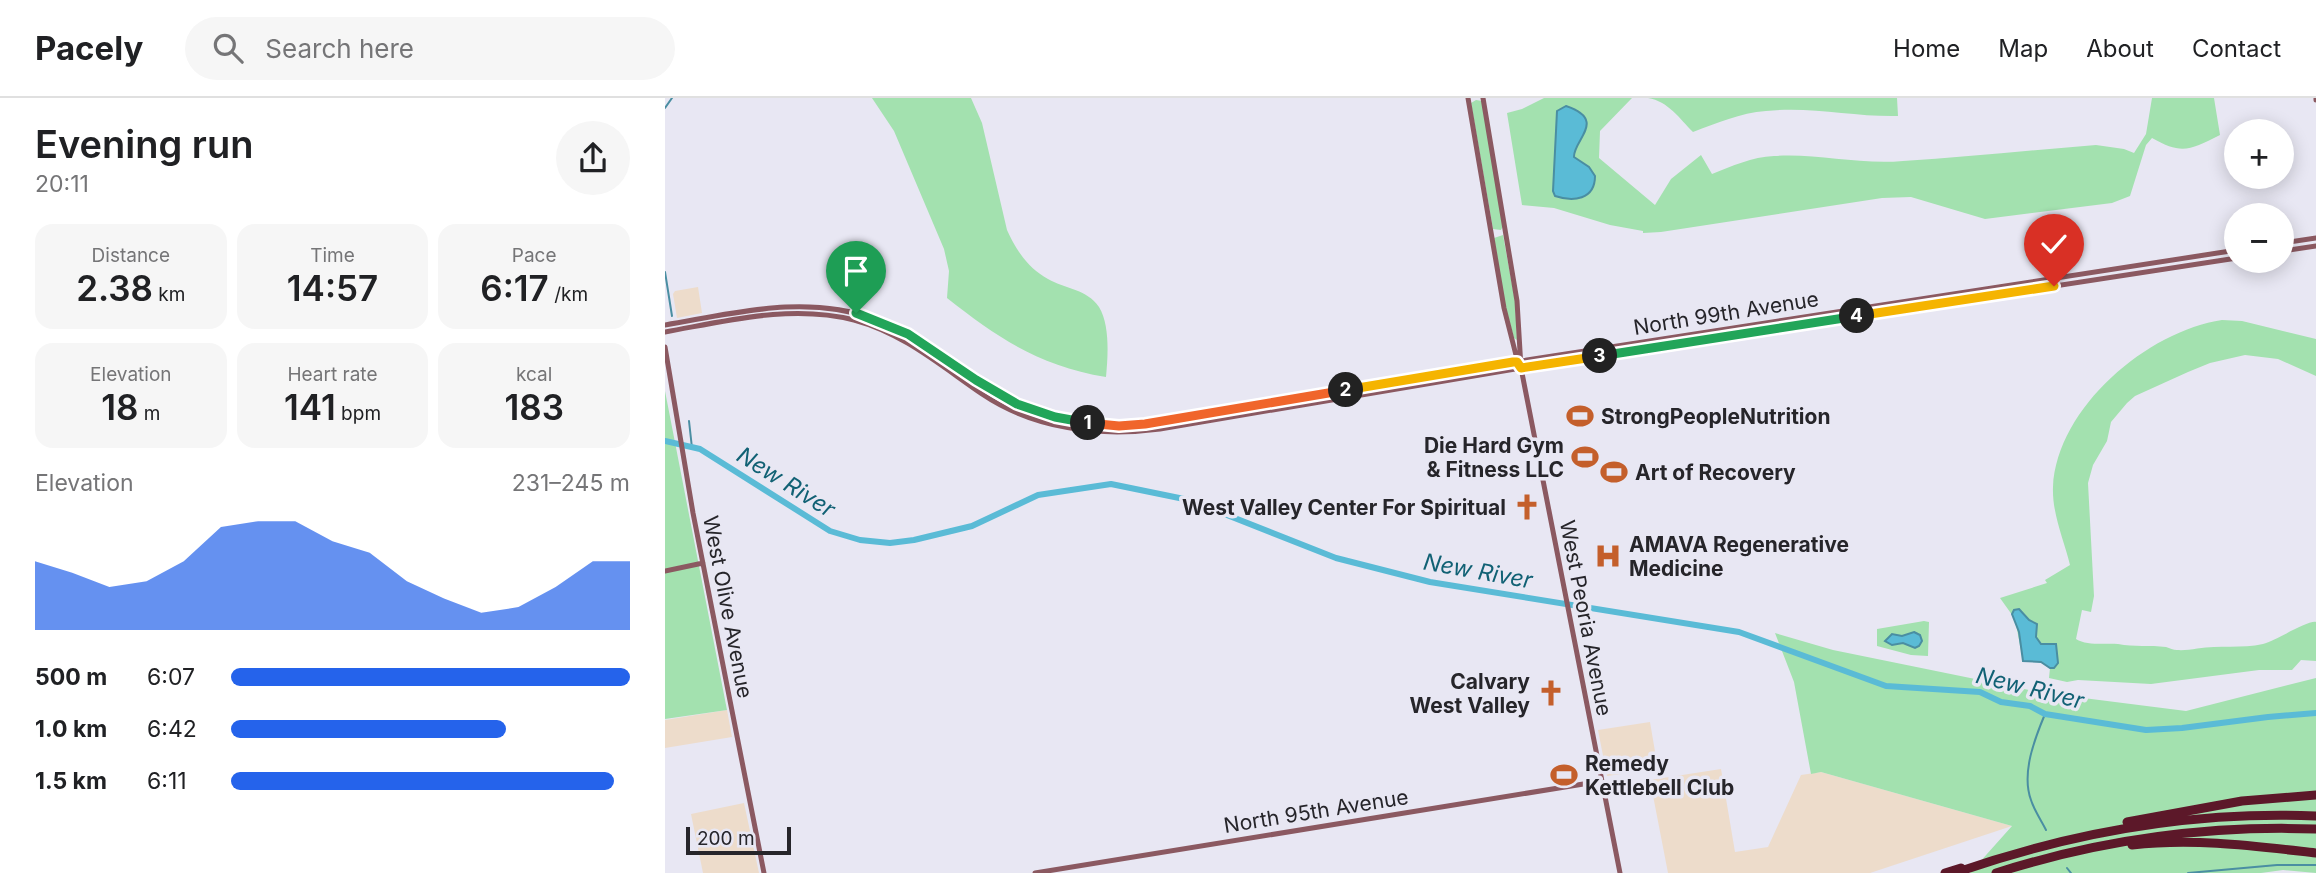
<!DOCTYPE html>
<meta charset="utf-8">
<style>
:root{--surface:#fff;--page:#f6f6f6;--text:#202124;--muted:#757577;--line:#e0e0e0;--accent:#2563eb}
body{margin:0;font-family:Inter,sans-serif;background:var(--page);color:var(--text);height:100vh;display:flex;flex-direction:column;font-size:26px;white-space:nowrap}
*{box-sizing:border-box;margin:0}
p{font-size:23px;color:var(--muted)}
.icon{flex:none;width:38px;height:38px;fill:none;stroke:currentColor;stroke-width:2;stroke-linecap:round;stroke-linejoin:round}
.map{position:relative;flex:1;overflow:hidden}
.panel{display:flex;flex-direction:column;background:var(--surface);width:665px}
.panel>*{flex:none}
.tools{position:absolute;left:1559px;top:21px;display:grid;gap:14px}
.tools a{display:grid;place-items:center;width:70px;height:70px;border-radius:50%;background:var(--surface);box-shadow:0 4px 18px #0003;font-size:35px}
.scale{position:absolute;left:21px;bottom:18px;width:105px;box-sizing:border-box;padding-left:7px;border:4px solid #26252a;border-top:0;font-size:19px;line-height:24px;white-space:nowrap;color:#26252a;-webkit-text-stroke:5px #e8e7f3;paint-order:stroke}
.pin{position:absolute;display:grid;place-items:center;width:60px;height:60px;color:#fff;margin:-72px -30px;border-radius:50% 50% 50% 0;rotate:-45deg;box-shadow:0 0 7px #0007}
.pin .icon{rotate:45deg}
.km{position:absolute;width:35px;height:35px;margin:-18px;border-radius:50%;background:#222;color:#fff;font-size:19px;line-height:35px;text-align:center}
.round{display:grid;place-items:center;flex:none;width:74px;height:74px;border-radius:37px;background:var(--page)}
.headline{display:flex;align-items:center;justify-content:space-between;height:119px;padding:0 35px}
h1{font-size:38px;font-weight:600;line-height:52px}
.figures{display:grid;grid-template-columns:repeat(3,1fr);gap:10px;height:119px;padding:7px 35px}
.figures div{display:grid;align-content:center;border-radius:18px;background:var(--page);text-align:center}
.figures b{font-size:35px;font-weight:600}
.figures small{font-size:19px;font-weight:400}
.figures p{font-size:19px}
.chart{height:196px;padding:14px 35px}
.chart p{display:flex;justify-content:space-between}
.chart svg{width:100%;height:126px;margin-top:7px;fill:var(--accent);opacity:.7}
ul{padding:0 35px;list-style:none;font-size:23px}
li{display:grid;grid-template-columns:112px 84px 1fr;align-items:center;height:52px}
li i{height:18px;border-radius:9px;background:var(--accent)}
header{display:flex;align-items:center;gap:42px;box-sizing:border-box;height:98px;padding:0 35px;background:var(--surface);border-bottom:2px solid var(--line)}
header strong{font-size:33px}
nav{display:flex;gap:38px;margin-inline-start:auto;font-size:24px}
.search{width:490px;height:63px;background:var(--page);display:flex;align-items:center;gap:18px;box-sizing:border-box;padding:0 24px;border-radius:38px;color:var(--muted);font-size:26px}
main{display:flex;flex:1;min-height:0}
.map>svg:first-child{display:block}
</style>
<header>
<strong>Pacely</strong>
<div class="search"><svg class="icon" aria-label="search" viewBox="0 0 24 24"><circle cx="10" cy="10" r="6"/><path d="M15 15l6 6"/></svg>Search here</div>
<nav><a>Home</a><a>Map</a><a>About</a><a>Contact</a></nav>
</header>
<main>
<section class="panel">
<div class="headline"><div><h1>Evening run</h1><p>20:11</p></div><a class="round"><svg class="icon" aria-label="share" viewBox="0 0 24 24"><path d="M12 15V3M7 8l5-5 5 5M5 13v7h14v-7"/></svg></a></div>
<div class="figures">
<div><p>Distance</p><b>2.38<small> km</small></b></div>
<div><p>Time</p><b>14:57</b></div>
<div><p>Pace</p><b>6:17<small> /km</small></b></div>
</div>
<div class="figures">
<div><p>Elevation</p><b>18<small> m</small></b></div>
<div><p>Heart rate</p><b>141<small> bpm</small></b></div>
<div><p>kcal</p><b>183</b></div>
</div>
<div class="chart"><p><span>Elevation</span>231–245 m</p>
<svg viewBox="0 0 160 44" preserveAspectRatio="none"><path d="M0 44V20L10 24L20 29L30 27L40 20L50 8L60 6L70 6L80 13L90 17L100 27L110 33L120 38L130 36L140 29L150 20L160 20V44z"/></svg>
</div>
<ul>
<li><b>500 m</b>6:07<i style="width:100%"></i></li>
<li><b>1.0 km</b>6:42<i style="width:69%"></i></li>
<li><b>1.5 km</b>6:11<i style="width:96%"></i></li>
</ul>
</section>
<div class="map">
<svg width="1651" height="775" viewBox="0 0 1651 775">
<rect width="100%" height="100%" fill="#e8e7f3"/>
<path fill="#eddccb" d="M33,189L37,215L12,220L8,196L10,193Z
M62,612L67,639L0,650V622Z
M985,624L993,671L942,678L933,632Z
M1056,671L1070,754L1103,749L1136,677L1156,674L1347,728L1205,775H1003L985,682Z
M79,705L94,775H38L26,716Z"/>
<path fill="#a3e1af" d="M207,0H306L317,25L342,132C351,152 363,170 383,181C400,191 422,191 434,209C445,227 443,258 441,279C375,268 334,241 282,200L284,173L279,151L229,33Z
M879,0H967L935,33L934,60L990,107L1006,81L1036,57L1047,76C1067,68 1087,59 1109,58C1152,55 1194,67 1238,63C1302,59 1367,52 1431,47L1459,51L1469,55L1481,36L1487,0H1549L1555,37C1525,52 1517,57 1487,40L1481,47L1465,98L1447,105L1320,121L1246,99L1217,100L996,134L978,135V133L945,127L889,110L857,107L842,15L857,11Z
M983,0H1232L1233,18C1189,19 1145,8 1101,13C1075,15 1052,25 1028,34C1015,21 1003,3 983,0Z
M811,2L817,3L838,128L836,132L828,131L806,5Z
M838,137L850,203L852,242L849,240L840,207L829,140Z
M1557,222L1577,223L1651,241V278L1613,261L1580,257L1545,265L1523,274L1470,298L1462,305L1446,324L1442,343L1428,367L1423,385L1429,498L1426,514L1417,512L1411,541C1422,548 1440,545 1453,546C1469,549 1485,547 1501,549C1505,550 1508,552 1512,552C1523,553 1537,549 1549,549C1566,548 1582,550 1598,546C1612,542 1643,522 1651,524V563L1636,562L1627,572H1594L1486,586L1413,582L1402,584L1384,580L1385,570C1377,562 1369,564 1358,563L1350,521L1335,500L1382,485L1380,482L1405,467C1399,442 1387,416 1388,389C1392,309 1483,233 1557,222Z
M0,293L62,612L0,621Z
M1259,523L1264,524L1263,558L1246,557L1212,548V531Z
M1110,535L1168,552L1379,595L1521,613L1651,580V775L1618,772L1596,775H1305L1347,728L1156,674L1146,676L1129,584Z"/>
<path fill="#5abbd6" stroke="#4a8ea2" stroke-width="2" d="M901,8C943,22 908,42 909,59L924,69L930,78C930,102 908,104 890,98L888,93L892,13Z
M1354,511L1364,522L1372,526L1371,539L1376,546H1391L1393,565L1389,570H1385L1376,564L1358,563L1354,534L1347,516L1349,512Z
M1249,534L1255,537L1257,543L1254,548L1250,550L1238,545L1227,547L1220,543L1227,536L1237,538Z"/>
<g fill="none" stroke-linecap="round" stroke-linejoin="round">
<path stroke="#4a8ea2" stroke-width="2" d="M0,10L7,0
M0,174L7,218
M24,323L27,350
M1380,616C1370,640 1356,675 1366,702C1369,712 1376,722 1381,732
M1402,770L1406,775
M1523,775L1612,767H1651"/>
<path stroke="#5abbd6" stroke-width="6" d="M0,343L35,351L165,433L195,442L225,445L249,442L307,428L373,397L446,386L524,402L671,460L765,484L1074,534L1221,588L1315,594L1336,604L1365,608L1380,616L1481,632L1517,630L1603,619L1651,615"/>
<path stroke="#8b5961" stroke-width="5" d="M803,0L839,210L853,265
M818,0L852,203L856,270L955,775
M1651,0V2
M1617,145L1651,140
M1617,153L1651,148
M0,227C71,215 140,196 210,221C248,234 278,260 310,282C357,314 410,329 467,327L862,262L1572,152
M0,234C62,223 126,206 189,222C238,235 276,268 317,296C369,331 434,339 495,331L856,270L1572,160
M0,249L28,415L99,775
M0,473L38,465
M370,775L937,683"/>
<path stroke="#5c1829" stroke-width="9" d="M1462,724L1577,703L1651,697
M1467,747C1530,740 1589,748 1651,755
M1280,775L1296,770
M1290,775C1407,734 1527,713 1651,718
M1331,775C1435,742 1541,727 1651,731"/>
</g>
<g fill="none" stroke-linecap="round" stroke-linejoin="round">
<g stroke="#fff" stroke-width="14">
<path id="split-1" d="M191,215L243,236L311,282L352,306L390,319L423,325"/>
</g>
<g stroke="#fff" stroke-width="14">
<path id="split-2" d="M423,325L454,328L480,326L681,292"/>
</g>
<g stroke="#fff" stroke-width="14">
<path id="split-3" d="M681,292L848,264H852L856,270L935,258"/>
</g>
<g stroke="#fff" stroke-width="14">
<path id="split-4" d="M935,258L1192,218"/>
</g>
<g stroke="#fff" stroke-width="14">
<path id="split-5" d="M1192,218L1389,188"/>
</g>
<use href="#split-1" stroke="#22a559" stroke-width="9"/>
<use href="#split-2" stroke="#f0652b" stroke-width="9"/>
<use href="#split-3" stroke="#f5b400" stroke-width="9"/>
<use href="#split-4" stroke="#22a559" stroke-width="9"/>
<use href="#split-5" stroke="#f5b400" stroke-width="9"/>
</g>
<defs>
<g id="stadium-bare" transform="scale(2.1)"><path d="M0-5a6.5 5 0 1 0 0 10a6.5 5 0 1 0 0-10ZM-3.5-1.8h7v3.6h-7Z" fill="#c45f2b" stroke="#e8e7f3" stroke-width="2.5" paint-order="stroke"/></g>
<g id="church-bare" transform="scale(2.1)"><path d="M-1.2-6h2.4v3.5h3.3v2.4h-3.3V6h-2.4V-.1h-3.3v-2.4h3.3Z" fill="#c45f2b" stroke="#e8e7f3" stroke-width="2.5" paint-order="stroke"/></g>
<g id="hospital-bare" transform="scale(2.1)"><path d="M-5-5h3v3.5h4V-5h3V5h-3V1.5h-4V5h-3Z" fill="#c45f2b" stroke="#e8e7f3" stroke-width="2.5" paint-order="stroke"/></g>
</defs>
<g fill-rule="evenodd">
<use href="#stadium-bare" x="915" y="318"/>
<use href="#stadium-bare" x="920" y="359"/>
<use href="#stadium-bare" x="949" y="374"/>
<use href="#church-bare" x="862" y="409"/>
<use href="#hospital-bare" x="943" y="458"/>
<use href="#church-bare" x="886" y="595"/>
<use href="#stadium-bare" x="899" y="677"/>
</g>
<g text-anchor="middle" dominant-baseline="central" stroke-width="7" stroke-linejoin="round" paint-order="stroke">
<g font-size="21" fill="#26252a" stroke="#e8e7f3">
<text transform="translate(1061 215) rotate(-9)">North 99th Avenue</text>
<text transform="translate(63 509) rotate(79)">West Olive Avenue</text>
<text transform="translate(921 520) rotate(79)">West Peoria Avenue</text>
<text transform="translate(651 713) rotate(-9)">North 95th Avenue</text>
</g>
<g font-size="21" font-weight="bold" fill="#26252a" stroke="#e8e7f3" text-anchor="start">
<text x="936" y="318">StrongPeopleNutrition</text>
<text x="899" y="347" text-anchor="end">Die Hard Gym<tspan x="899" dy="24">&amp; Fitness LLC</tspan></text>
<text x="970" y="374">Art of Recovery</text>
<text x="841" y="409" text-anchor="end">West Valley Center For Spiritual</text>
<text x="964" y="446">AMAVA Regenerative<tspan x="964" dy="24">Medicine</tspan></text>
<text x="865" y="583" text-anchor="end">Calvary<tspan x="865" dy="24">West Valley</tspan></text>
<text x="920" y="665">Remedy<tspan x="920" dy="24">Kettlebell Club</tspan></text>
</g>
<g font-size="23" font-style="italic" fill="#116174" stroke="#e8e7f3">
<text transform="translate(121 384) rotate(32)">New River</text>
<text transform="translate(813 473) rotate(10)">New River</text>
<text transform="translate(1365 590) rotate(14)">New River</text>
</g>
</g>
</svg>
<div class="tools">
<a>+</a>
<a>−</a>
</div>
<div class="scale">200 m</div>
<div class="pin" style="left:191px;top:215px;background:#1e9e55"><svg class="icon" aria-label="arrive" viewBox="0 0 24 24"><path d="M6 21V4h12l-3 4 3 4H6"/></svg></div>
<div class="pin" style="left:1389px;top:188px;background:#d93025"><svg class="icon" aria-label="check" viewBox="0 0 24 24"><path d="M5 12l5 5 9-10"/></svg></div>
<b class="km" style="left:423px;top:325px">1</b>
<b class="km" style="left:681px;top:292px">2</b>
<b class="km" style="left:935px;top:258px">3</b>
<b class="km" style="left:1192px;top:218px">4</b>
</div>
</main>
